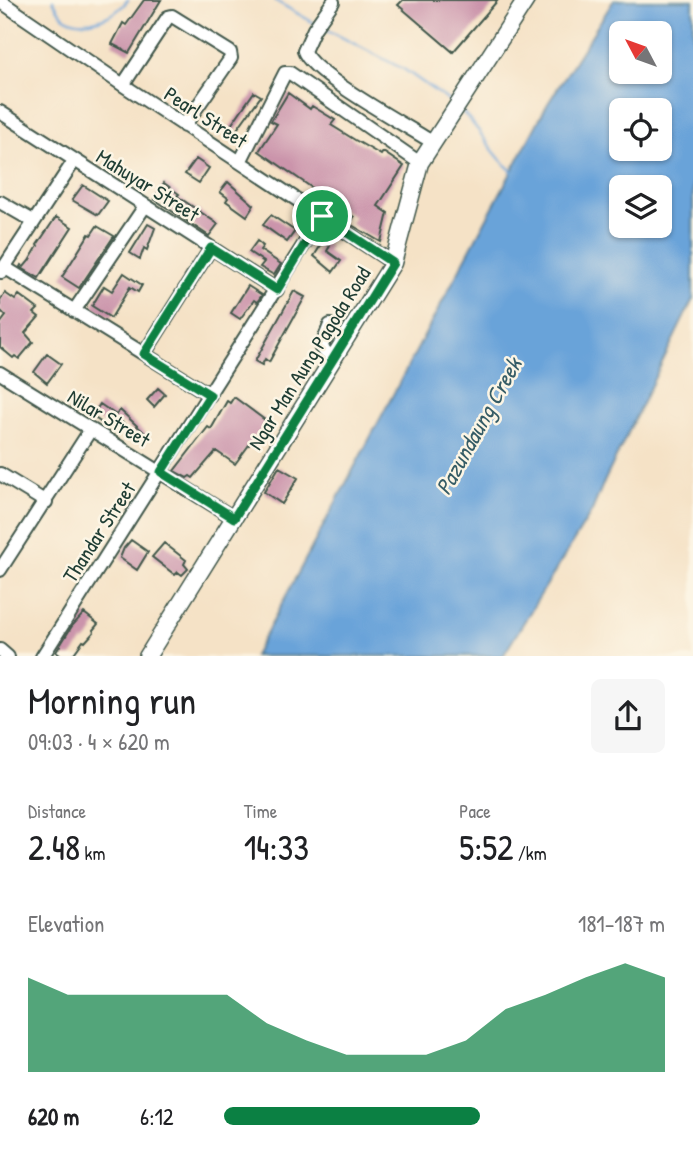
<!DOCTYPE html>
<meta charset="utf-8">
<style>
:root{--surface:#fff;--page:#f6f6f6;--text:#202124;--muted:#757577;--accent:#0b8043}
body{margin:0;font-family:"Patrick Hand",sans-serif;background:var(--page);color:var(--text);height:100vh;display:flex;flex-direction:column;font-size:26px;white-space:nowrap}
*{box-sizing:border-box;margin:0}
p{font-size:23px;color:var(--muted)}
.icon{flex:none;width:38px;height:38px;fill:none;stroke:currentColor;stroke-width:2;stroke-linecap:round;stroke-linejoin:round}
.map{position:relative;height:656px;overflow:hidden}
.side{display:flex;flex-direction:column;background:var(--surface);flex:1}
.side>*{flex:none}
.needle{width:46px;rotate:311deg}
.tools{position:absolute;left:609px;top:21px;display:grid;gap:14px}
.tools a{display:grid;place-items:center;width:63px;height:63px;border-radius:10px;background:var(--surface);box-shadow:0 2px 5px #0004;font-size:35px}
.pin{position:absolute;display:grid;place-items:center;width:60px;height:60px;color:#fff;margin:-30px;border:4px solid #fff;border-radius:50%;box-shadow:0 2px 7px #0007}
.round{display:grid;place-items:center;flex:none;width:74px;height:74px;border-radius:10px;background:var(--page)}
.headline{display:flex;align-items:center;justify-content:space-between;height:119px;padding:0 28px}
h1{font-size:38px;font-weight:600;line-height:52px}
.figures{display:grid;grid-template-columns:repeat(3,1fr);gap:10px;height:119px;padding:7px 28px}
.figures div{display:grid;align-content:center}
.figures b{font-size:35px;font-weight:600}
.figures small{font-size:19px;font-weight:400}
.figures p{font-size:19px}
.chart{height:196px;padding:14px 28px}
.chart p{display:flex;justify-content:space-between}
.chart svg{width:100%;height:126px;margin-top:7px;fill:var(--accent);opacity:.7}
ul{padding:0 28px;list-style:none;font-size:23px}
li{display:grid;grid-template-columns:112px 84px 1fr;align-items:center;height:52px}
li i{height:18px;border-radius:9px;background:var(--accent)}
.map>svg:first-child{display:block}
</style>
<div class="map">
<svg width="693" height="657" viewBox="0 0 693 657">
<rect width="100%" height="100%" fill="#fcf5e5"/>
<filter id="ink" filterUnits="userSpaceOnUse"><feTurbulence type="fractalNoise" baseFrequency=".0143" numOctaves="2"/><feDisplacementMap in="SourceGraphic" scale="14" xChannelSelector="R" yChannelSelector="G"/><feConvolveMatrix kernelMatrix="1 2 1 2 8 2 1 2 1" color-interpolation-filters="sRGB"/></filter>
<filter id="wash" filterUnits="userSpaceOnUse"><feTurbulence type="fractalNoise" baseFrequency=".00686" numOctaves="4" result="noise"/><feDisplacementMap in="SourceGraphic" scale="28" xChannelSelector="R" yChannelSelector="G"/><feGaussianBlur stdDeviation="1.57" result="paint"/><feColorMatrix in="noise" values="0 0 0 0 0 0 0 0 0 0 0 0 0 0 0 0 0 1.4 0 .05"/><feComposite in="paint" operator="in"/></filter>
<g filter="url(#wash)">
<rect width="100%" height="100%" fill="#f5e2c6"/>
<path fill="#69a3d9" stroke="#447086" stroke-width="2" fill-rule="evenodd" d="M614,0H693V299L603,484L592,511L503,656H254L547,105ZM621,33H660V72H621ZM621,110H660V149H621ZM621,187H660V226H621Z"/>
<g fill="none" stroke-linecap="round" stroke-linejoin="round">
<path stroke="#69a3d9" stroke-width="2.5" d="M53,0C56,6 60,15 66,18C86,29 115,17 128,0
M274,0L314,23
M320,26L405,70L452,103
M460,110C482,129 489,152 512,171"/>
</g>
<g id="blocks">
<path fill="#cb94ab" d="M144,0H161L129,53L112,44L123,23L126,25Z
M403,0H498L453,52L398,5Z
M254,92L261,96L235,132L229,128Z
M288,93L310,109L312,106L335,120L331,125L355,140L381,155L383,152L404,166L378,206L388,213L381,242L350,224L354,217L259,151L277,124L271,121Z
M196,159L209,168L199,183L185,174Z
M228,182L254,205L247,216L226,201L228,198L220,192Z
M164,183L179,194L177,196L218,224L209,236L154,199Z
M83,185L108,201L98,215L72,200Z
M271,215L295,231L287,242L263,225Z
M56,217L72,227L39,278L20,267L21,265L24,267L29,261L38,246L37,245Z
M148,224L155,228L147,250L144,248L140,259L130,253Z
M97,226L114,236L79,288L62,277L89,234L91,235Z
M257,241L263,246L260,250L281,264L274,275L260,267L264,262L249,252Z
M323,242L330,246L327,251L341,261L333,272L314,256Z
M124,273L142,285L138,292L130,287L111,318L92,306L104,286L112,291Z
M248,286L262,295L257,302L254,300L240,319L231,313Z
M294,291L305,297L269,362L265,359L262,365L255,361Z
M5,293L15,300L19,295L38,309L34,313L39,317L25,333L33,342L19,359L15,356L13,358L0,347V324L6,316L0,310V301Z
M47,354L61,364L47,383L34,372Z
M158,388L165,394L154,407L147,400Z
M234,397L269,423L261,436L257,434L235,464L216,451L193,478L190,476L187,478L174,471L208,427L211,429L227,401L230,403Z
M100,404L116,415L120,410L147,435L143,439L120,421L115,428L109,422L106,426L92,416Z
M279,467L298,478L282,504L264,492Z
M131,540L148,552L137,570L120,558L124,548Z
M164,543L186,560L184,564L188,569L182,575L178,572L175,575L152,557Z
M84,613L98,624L93,630L94,632L85,642L83,641L72,656H61L56,652L72,626Z"/>
</g>
</g>
<g filter="url(#ink)">
<use href="#blocks" fill-opacity="0" stroke="#3f564a" stroke-width="2"/>
<g fill="none" stroke-linecap="round" stroke-linejoin="round">
<g stroke="#3f564a" stroke-width="16">
<path id="minor" d="M0,1L123,85L393,263
M333,2L314,29L304,51C311,74 407,126 432,142
M123,85L168,17L172,16L230,52L231,58L184,126
M0,112L277,290
M240,162L285,73H290L420,163
M0,202L33,221
M4,267L210,395
M1,272L74,161
M74,311L145,206
M330,325L321,348L334,358
M144,354L211,248
M0,373L234,518
M0,474L46,502
M0,570L91,429
M0,650L8,657
M42,657L322,216"/>
</g>
<g stroke="#3f564a" stroke-width="19">
<path id="major" d="M147,657L393,263L420,163L526,0"/>
</g>
<use href="#minor" stroke="#fff" stroke-width="12"/>
<use href="#major" stroke="#fff" stroke-width="16"/>
</g>
</g>
<g fill="none" stroke-linecap="round" stroke-linejoin="round" filter="url(#ink)">
<g stroke="#fff" stroke-width="14">
<path id="route" d="M322,216L393,263L234,518L161,472L210,395L144,354L211,248L277,290Z"/>
</g>
<use href="#route" stroke="#0b8043" stroke-width="9"/>
</g>
<g text-anchor="middle" dominant-baseline="central" stroke-width="5" stroke-linejoin="round" paint-order="stroke">
<g font-size="21" fill="#1f3d34" stroke="#fcf5e5">
<text transform="translate(206 117) rotate(33)">Pearl Street</text>
<text transform="translate(148 185) rotate(32)">Mahuyar Street</text>
<text transform="translate(309 358) rotate(-58)">Ngar Man Aung Pagoda Road</text>
<text transform="translate(109 418) rotate(31)">Nilar Street</text>
<text transform="translate(99 532) rotate(-57)">Thandar Street</text>
</g>
<g font-size="23" font-style="italic" fill="#355c66" stroke="#fcf5e5">
<text transform="translate(478 426) rotate(-61)">Pazundaung Creek</text>
</g>
</g>
</svg>
<div class="tools">
<a><svg class="needle" viewBox="-14 -14 28 28"><path d="M0-13l5 13h-10z" fill="#e53935"/><path d="M0 13l5-13h-10z" fill="#757577"/></svg></a>
<a><svg class="icon" aria-label="locate" viewBox="0 0 24 24"><circle cx="12" cy="12" r="6"/><path d="M12 2v4M12 18v4M2 12h4M18 12h4"/></svg></a>
<a><svg class="icon" aria-label="layers" viewBox="0 0 24 24"><path d="M12 4l9 5-9 5-9-5zM3 14l9 5 9-5"/></svg></a>
</div>
<div class="pin" style="left:322px;top:216px;background:#1e9e55"><svg class="icon" aria-label="arrive" viewBox="0 0 24 24"><path d="M6 21V4h12l-3 4 3 4H6"/></svg></div>
</div>
<section class="side">
<div class="headline"><div><h1>Morning run</h1><p>09:03 · 4 × 620 m</p></div><a class="round"><svg class="icon" aria-label="share" viewBox="0 0 24 24"><path d="M12 15V3M7 8l5-5 5 5M5 13v7h14v-7"/></svg></a></div>
<div class="figures">
<div><p>Distance</p><b>2.48<small> km</small></b></div>
<div><p>Time</p><b>14:33</b></div>
<div><p>Pace</p><b>5:52<small> /km</small></b></div>
</div>
<div class="chart"><p><span>Elevation</span>181–187 m</p>
<svg viewBox="0 0 160 44" preserveAspectRatio="none"><path d="M0 44V11L10 17L20 17L30 17L40 17L50 17L60 27L70 33L80 38L90 38L100 38L110 33L120 22L130 17L140 11L150 6L160 11V44z"/></svg>
</div>
<ul>
<li><b>620 m</b>6:12<i style="width:58%"></i></li>
</ul>
</section>
